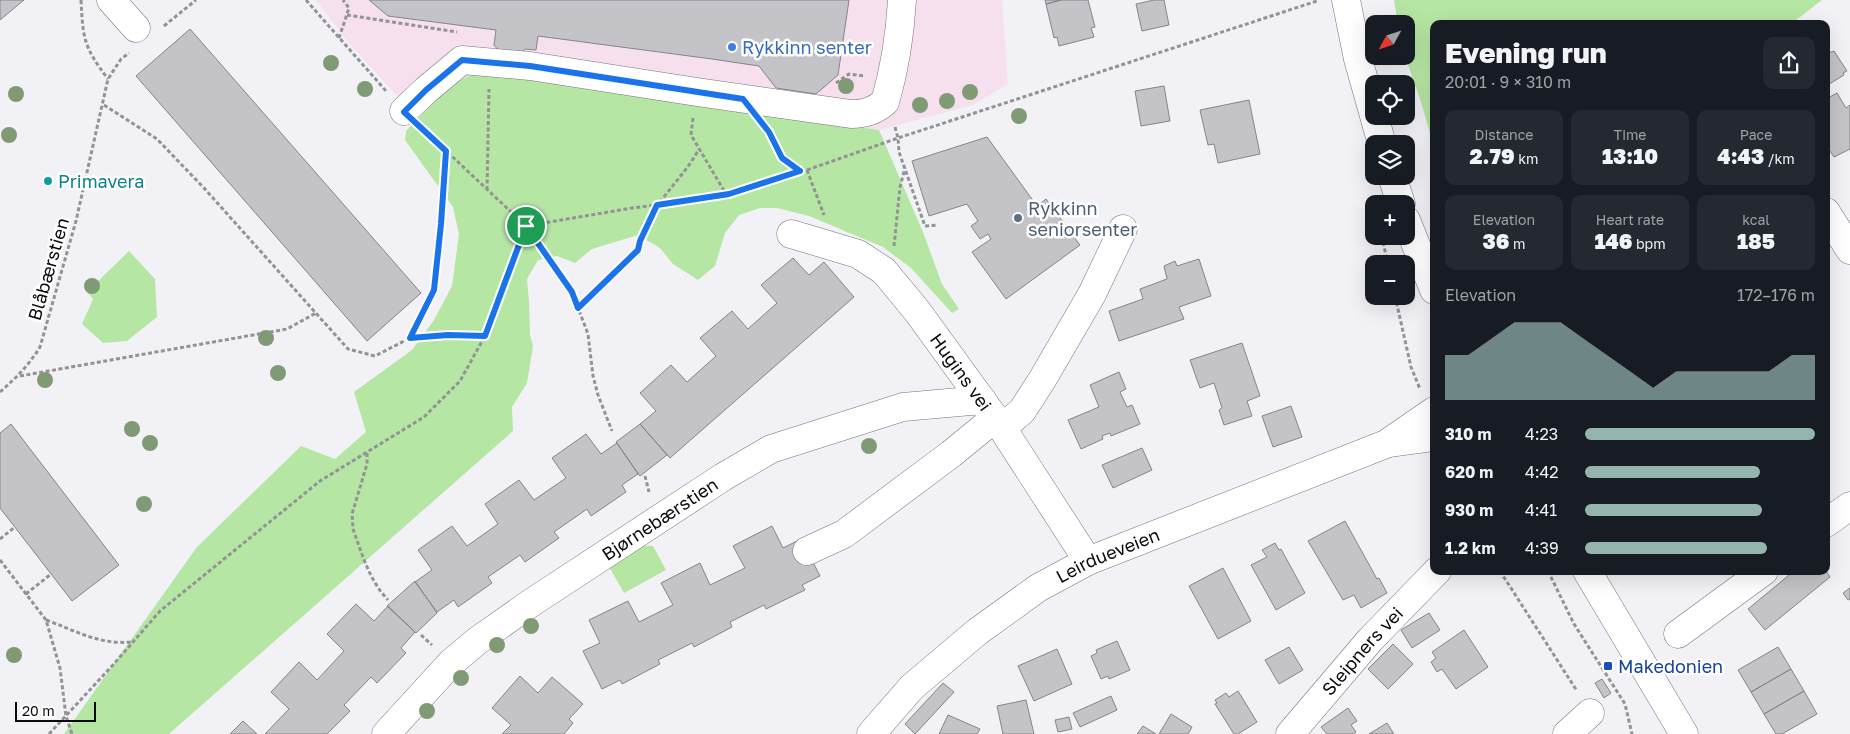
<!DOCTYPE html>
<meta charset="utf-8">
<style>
:root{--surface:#171b24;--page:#242831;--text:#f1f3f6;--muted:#9ea1a6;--accent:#94b4ae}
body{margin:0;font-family:"Golos Text",sans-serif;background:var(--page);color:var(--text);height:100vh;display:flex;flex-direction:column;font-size:19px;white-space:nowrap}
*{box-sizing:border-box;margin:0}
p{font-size:16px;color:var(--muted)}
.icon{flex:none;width:28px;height:28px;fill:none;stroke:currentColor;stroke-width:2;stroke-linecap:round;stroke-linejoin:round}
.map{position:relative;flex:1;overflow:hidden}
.drawer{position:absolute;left:1430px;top:20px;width:400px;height:555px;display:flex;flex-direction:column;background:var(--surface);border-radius:10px;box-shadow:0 5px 20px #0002}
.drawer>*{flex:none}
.needle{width:32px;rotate:230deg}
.buttons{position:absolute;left:1365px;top:15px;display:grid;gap:10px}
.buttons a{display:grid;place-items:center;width:50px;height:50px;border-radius:10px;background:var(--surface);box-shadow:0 5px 20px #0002;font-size:25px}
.scale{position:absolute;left:15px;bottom:12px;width:81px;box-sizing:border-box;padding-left:5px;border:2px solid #0b0b0d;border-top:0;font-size:14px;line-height:18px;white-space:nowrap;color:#0b0b0d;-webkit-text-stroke:4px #fff;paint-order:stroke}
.pin{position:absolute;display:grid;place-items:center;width:42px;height:42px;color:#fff;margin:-21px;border:2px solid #fff;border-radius:50%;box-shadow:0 1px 5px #0007}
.round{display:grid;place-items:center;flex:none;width:52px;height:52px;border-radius:10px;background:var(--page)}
.head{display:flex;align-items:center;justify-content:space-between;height:85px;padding:0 15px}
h1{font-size:28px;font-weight:800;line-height:38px}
.figures{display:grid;grid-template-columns:repeat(3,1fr);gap:8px;height:85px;padding:5px 15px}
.figures div{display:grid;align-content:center;border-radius:10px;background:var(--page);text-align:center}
.figures b{font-size:21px;font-weight:800}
.figures small{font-size:14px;font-weight:400}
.figures p{font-size:14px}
.chart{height:140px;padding:10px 15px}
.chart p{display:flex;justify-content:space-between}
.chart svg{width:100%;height:90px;margin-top:5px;fill:var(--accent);opacity:.7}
ul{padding:0 15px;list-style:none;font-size:16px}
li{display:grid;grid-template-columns:80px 60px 1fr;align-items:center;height:38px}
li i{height:12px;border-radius:6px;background:var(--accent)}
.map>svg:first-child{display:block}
</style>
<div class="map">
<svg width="1850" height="734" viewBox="0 0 1850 734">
<rect width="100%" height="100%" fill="#f1f1f6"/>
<path fill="#f6e0ee" d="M316,0H1002L1008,84L973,105L879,130L736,108L450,86L418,119L349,43Z"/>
<path fill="#b6e6a4" d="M1394,0H1822L1791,24H1434V147L1421,102L1405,56H1406V24H1398Z
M480,70L879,130L923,232L942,284L959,309L952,313L911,268L883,247L809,216L777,208H760L739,215L725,233L715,266L698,280L673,264L660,248L638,235L592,249L575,263L557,256L538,260L527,279L529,301L530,335L533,346L527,383L512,407L513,431L169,734H64L197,547L301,446L335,459L366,432L354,392L412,350L434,320L452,286L459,234L453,207L405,140L406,131L450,86Z
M129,251L155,279L157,317L127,341L103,343L82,324L93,299L87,292Z
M634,545L653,546L666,570L624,593L607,563Z"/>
<path fill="#c4c3c8" stroke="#858489" d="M0,0H24L0,20Z
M369,0H849L838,75L816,94L776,88L759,66L712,59L538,36L536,50L525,49L522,53L498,50L494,45L496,30L388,16Z
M1045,0H1061L1046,4Z
M1061,0H1088L1095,27L1091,28L1094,37L1059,46L1057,37L1054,38L1046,4Z
M1154,0H1164L1169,25L1142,31L1136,4Z
M190,29L421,293L367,341L136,76Z
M1834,51L1847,71L1843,73L1844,75L1826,86V54Z
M1164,86L1170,121L1141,126L1135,91Z
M1837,93L1846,108L1850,105V149L1834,157L1826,145V99Z
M1249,100L1260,154L1218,163L1214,144L1208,145L1200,110Z
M987,137L1037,206L1046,199L1080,245L1006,299L972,252L991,239L988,234L980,239L971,226L978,221L967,204L929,216L912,161Z
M793,258L809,275L824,262L854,297L670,458L640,424L656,411L640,393L671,365L687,382L716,356L700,338L732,311L748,329L777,303L761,285Z
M1199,259L1211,296L1179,307L1184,319L1119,341L1109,311L1143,299L1140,289L1167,279L1164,266L1175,261L1177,266Z
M1242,343L1260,396L1247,401L1252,416L1224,425L1219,410L1222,408L1214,383L1200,388L1190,360Z
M1119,372L1126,389L1120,392L1127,407L1132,405L1140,424L1111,436L1110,433L1102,436L1103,439L1081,449L1068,420L1099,407L1090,385Z
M1291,406L1302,437L1273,447L1262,416Z
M11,424L119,565L72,601L0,508V433Z
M640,424L667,455L640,476L616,442Z
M586,434L601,454L617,443L638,474L622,485L626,492L591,516L587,509L554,532L559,538L525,562L520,555L488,577L492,583L458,607L454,600L437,612L415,582L432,570L418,550L452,526L467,546L498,524L485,504L519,480L534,500L566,478L552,458Z
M1142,448L1152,470L1113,488L1102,465Z
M1345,521L1377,579L1379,578L1387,593L1361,608L1354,595L1343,600L1308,541Z
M772,526L783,548L801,539L820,576L802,585L805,590L766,609L764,605L730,622L732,627L694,647L692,643L658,660L660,664L622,684L620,680L602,689L583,651L600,643L589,620L628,601L639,622L673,605L661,583L700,563L710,585L745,568L733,546Z
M1275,543L1279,550L1281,549L1305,593L1276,610L1251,565L1267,557L1262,550Z
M1223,568L1251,621L1218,639L1189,586Z
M1794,571H1826L1830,577L1765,630L1748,609Z
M415,581L437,613L416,633L387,606Z
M1850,588V599L1848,600L1843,593Z
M356,604L374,621L388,606L415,632L401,648L406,653L377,683L371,677L344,705L350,711L327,734H265L289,709L271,692L299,662L317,680L344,651L327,634Z
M1429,613L1440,630L1412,648L1401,630Z
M1464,630L1488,667L1456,689L1442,669L1437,672L1431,662L1436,658L1432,652Z
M1117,641L1130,670L1109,679L1108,676L1101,679L1091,656L1097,653L1096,650Z
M1393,644L1413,664L1388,689L1368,669Z
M1289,647L1303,670L1279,684L1265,660Z
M1778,647L1791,669L1751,692L1738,670Z
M1057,649L1072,684L1034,701L1018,666Z
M1791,669L1804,691L1764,714L1751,692Z
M520,676L538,693L552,677L583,704L569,719L573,723L564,734H502L511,725L492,708Z
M1602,679L1611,693L1604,698L1595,683Z
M943,683L954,692L915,734L905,724Z
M1238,691L1257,722L1238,734H1234L1215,704L1217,703L1215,700L1226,693L1229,697Z
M1804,691L1817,714L1782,734H1776L1764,714Z
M1111,696L1117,710L1080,727L1073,713Z
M1026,700L1034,734H1003L997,706Z
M1348,708L1357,721L1351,725L1356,732L1353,734H1327L1321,727Z
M1171,714L1192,727L1188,734H1159Z
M948,715L980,729L977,734H939Z
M1069,717L1072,729L1058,732L1055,720Z
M243,721L257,734H230Z
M1387,723L1394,734H1369Z
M1143,726L1156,734H1137Z"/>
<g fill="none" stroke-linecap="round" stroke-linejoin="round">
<g stroke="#757579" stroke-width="29">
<g id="minor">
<path d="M111,0L136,28"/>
<path d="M404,111L426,90L462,60L530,66L697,92L851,114C865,114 874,111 885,102C895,68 900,35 902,0"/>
<path d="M1826,212L1850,250"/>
<path id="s1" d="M791,234L858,254L884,271L917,311L1002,428L1088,561"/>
<path d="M1002,428L1022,411L1042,380L1092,294L1123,229"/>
<path d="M1390,443L1434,437"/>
<path d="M1826,523L1850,506"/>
<path d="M807,551L844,534L951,454L995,418"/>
<path d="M1678,634L1764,571"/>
<path id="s2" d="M386,734L451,663L477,641L531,603L723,477L771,449L903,407L982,400"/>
<path id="s3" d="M871,734L912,687L977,632L1038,588L1088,561L1386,444L1434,411"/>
<path id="s4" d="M1290,734L1370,640L1437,571"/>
<path d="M1567,734L1590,713"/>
</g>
</g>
<g stroke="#757579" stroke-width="29">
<path id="major" d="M1346,0L1358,59L1382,144
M1392,176L1401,204
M1406,220L1434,290
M1587,571L1684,734"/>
</g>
<path stroke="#939396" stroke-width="3" stroke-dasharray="4 2.5" stroke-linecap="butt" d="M81,0C83,40 84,47 108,79
M306,0L386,91
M347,15L457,32
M164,26L196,0
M339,38L349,8L343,0
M836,83L849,74L864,76
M104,105L157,139L204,188L348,349L375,356L410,338L448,335L485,336
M693,118L691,135L726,194
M895,127L898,138L899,152L925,226L938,225
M424,130L526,226L572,292L588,334L593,376L598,395L612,431
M767,130L782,158L800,171
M807,170L824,215
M487,190L489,89
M1383,242L1388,264
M894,246L900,187L905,168
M1395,296L1411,367L1420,389
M578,308L638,250C645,208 680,184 699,149
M410,338L434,290L441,224L446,152
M20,376L287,329L316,313
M0,392C16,378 29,365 40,347L76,221L108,79L121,59L129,53
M367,453V464L352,514L353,529C362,554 369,580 388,600
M645,476L649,492
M0,539L15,527
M0,560L46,620L60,668L66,716L72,734
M1500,571L1577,691
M1548,571L1574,624L1625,704L1632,734
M26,594L51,574
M46,620C77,631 98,645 133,642
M421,635L432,645
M49,734L112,666L160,611L320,481L424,417L460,381L485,336L526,226L632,208L680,202L729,194L790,173L807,170L898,138L1317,1"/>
<use href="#minor" stroke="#fff" stroke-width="28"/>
<use href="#major" stroke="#fff" stroke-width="28"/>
</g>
<g fill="#819a76">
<circle cx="331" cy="63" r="8"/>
<circle cx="846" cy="86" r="8"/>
<circle cx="365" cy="89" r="8"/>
<circle cx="970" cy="92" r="8"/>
<circle cx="16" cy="94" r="8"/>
<circle cx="947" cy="101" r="8"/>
<circle cx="920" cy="105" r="8"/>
<circle cx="1019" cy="116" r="8"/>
<circle cx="9" cy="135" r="8"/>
<circle cx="92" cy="286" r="8"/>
<circle cx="266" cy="338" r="8"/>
<circle cx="278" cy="373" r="8"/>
<circle cx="45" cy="380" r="8"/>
<circle cx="132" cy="429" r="8"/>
<circle cx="150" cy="443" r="8"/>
<circle cx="869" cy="446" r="8"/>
<circle cx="144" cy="504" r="8"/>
<circle cx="531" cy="626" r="8"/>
<circle cx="497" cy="645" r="8"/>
<circle cx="14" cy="655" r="8"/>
<circle cx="461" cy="678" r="8"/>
<circle cx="427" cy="711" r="8"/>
</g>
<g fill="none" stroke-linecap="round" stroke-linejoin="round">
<g stroke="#fff" stroke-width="10">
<path id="route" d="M462,60L530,66L743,99L769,132L782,158L800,171L729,194L657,205L640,241L638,250L578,308L572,292L526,226L485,336L448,335L410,338L434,290L441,224L446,151L404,112L426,90Z"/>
</g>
<use href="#route" stroke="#1a73e8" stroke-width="6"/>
</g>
<circle fill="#3f7fe0" stroke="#fff" stroke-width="2" cx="732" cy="47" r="5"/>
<circle fill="#0f9aa8" stroke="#fff" stroke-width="2" cx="48" cy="181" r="5"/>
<circle fill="#5c6f8a" stroke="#fff" stroke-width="2" cx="1018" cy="218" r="5"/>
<rect fill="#1a4fb4" stroke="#fff" stroke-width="2" x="1603" y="661" width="10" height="10" rx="2.5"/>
<g text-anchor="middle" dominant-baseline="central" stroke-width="5" stroke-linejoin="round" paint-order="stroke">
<g font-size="18" fill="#366cbe" stroke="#fff" text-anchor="start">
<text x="742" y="47">Rykkinn senter</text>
</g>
<g font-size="18" fill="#0d838f" stroke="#fff" text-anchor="start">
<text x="58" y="181">Primavera</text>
</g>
<g font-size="18" fill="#4e5e75" stroke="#fff" text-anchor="start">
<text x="1028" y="208">Rykkinn<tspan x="1028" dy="21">seniorsenter</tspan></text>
</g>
<g font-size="18" fill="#0b0b0d" stroke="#fff">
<text transform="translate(48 269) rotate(-74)">Blåbærstien</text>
<text stroke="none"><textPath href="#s1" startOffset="228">Hugins vei</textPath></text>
<text stroke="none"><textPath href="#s2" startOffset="350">Bjørnebærstien</textPath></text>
<text stroke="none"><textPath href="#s3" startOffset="300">Leirdueveien</textPath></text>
<text stroke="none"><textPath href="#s4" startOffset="110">Sleipners vei</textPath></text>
</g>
<g font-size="18" fill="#164399" stroke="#fff" text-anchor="start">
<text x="1618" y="666">Makedonien</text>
</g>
</g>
</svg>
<div class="buttons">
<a><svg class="needle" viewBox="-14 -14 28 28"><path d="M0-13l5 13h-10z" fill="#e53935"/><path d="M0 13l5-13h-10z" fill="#9ea1a6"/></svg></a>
<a><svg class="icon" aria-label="locate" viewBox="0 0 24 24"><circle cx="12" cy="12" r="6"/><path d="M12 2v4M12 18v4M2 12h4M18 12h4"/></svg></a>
<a><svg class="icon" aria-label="layers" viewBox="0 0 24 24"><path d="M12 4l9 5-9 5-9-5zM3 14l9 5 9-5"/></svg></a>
<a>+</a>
<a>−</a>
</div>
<div class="scale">20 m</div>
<div class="pin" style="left:526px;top:226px;background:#1e9e55"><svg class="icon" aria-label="arrive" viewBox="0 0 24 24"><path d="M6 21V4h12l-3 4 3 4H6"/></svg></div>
<section class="drawer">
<div class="head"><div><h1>Evening run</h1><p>20:01 · 9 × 310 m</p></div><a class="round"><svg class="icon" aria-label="share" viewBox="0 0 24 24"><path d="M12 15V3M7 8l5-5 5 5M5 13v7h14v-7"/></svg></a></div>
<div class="figures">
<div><p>Distance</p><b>2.79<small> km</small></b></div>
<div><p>Time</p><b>13:10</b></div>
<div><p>Pace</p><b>4:43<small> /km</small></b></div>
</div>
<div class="figures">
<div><p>Elevation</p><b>36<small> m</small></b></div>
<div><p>Heart rate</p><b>146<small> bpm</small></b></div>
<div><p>kcal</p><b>185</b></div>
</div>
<div class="chart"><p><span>Elevation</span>172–176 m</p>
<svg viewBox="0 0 160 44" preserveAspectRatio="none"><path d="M0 44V22L10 22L20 14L30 6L40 6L50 6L60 14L70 22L80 30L90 38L100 30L110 30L120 30L130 30L140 30L150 22L160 22V44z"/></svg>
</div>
<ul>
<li><b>310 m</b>4:23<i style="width:100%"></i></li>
<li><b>620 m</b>4:42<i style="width:76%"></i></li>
<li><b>930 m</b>4:41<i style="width:77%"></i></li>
<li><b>1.2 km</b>4:39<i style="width:79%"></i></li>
</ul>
</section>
</div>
